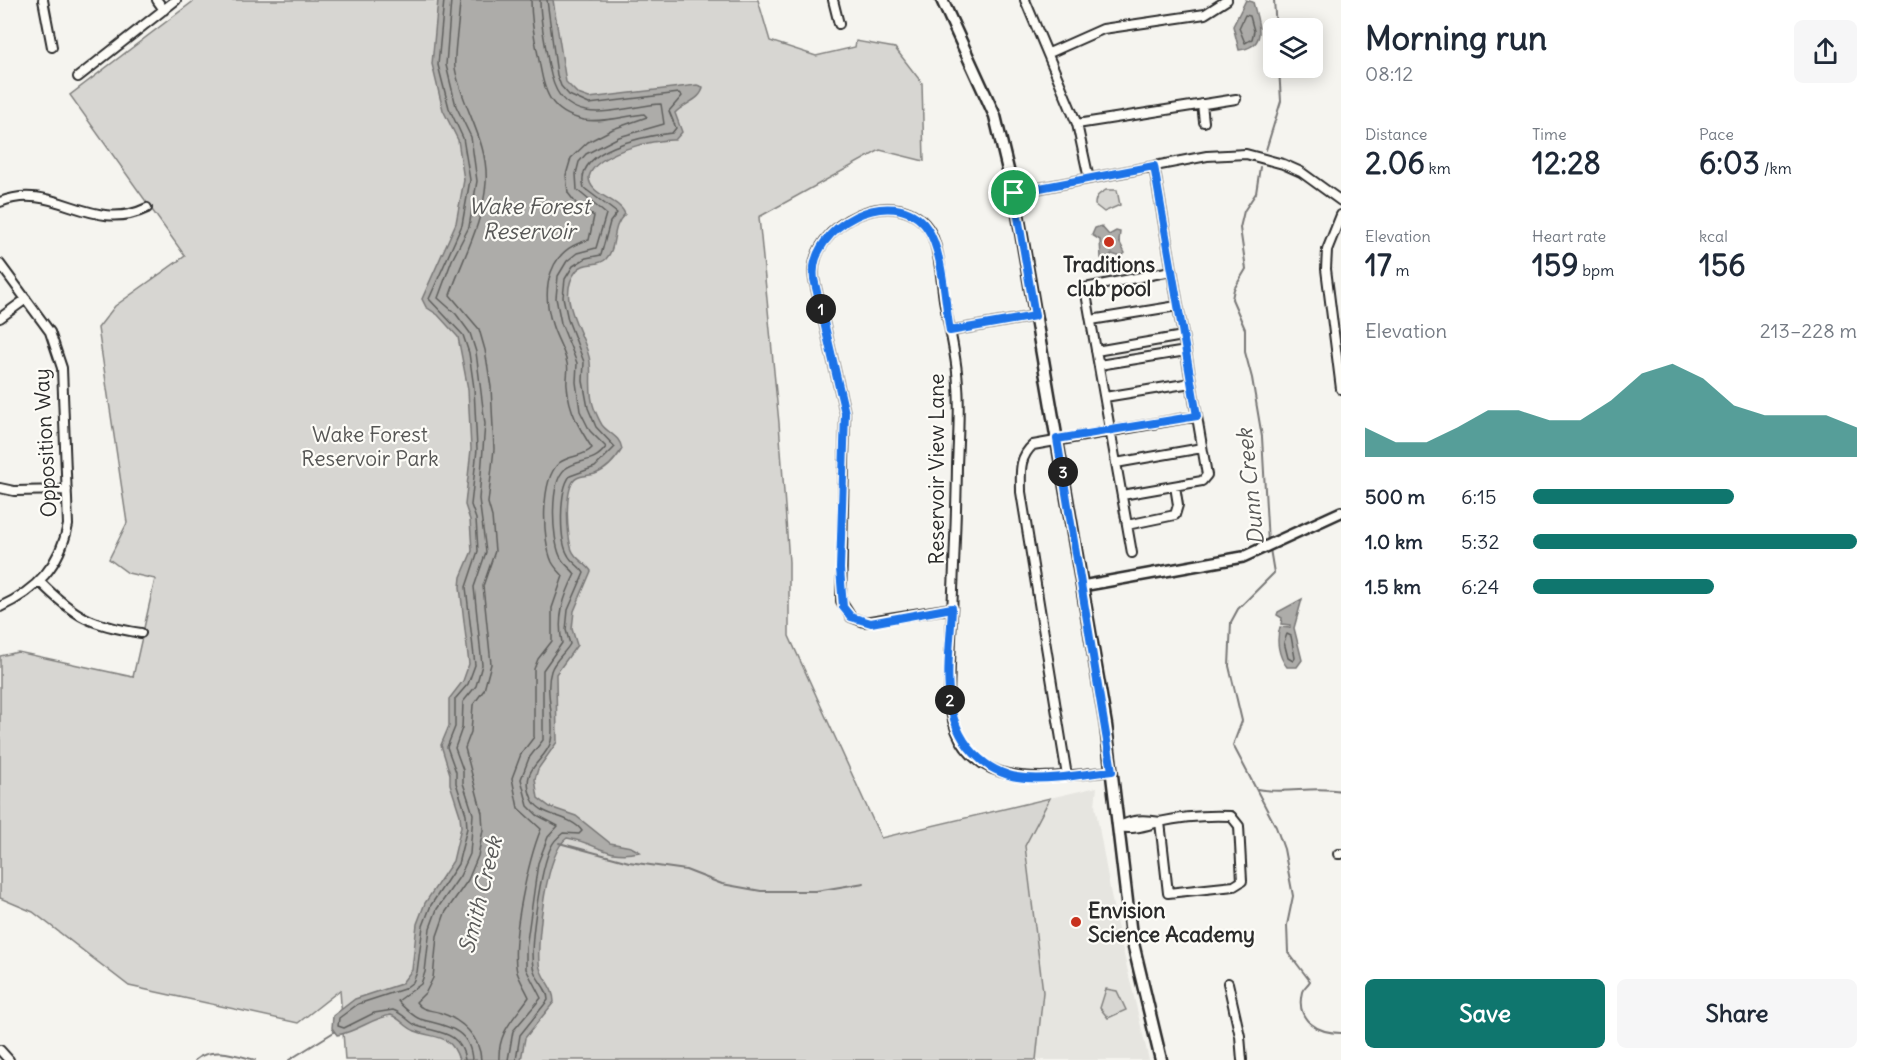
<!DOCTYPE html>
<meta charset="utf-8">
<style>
:root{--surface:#fff;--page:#f6f6f7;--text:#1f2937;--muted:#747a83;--accent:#0f766e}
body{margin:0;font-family:Delius,sans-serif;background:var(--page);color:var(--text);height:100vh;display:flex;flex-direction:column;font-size:22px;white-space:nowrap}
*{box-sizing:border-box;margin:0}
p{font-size:20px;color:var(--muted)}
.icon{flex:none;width:33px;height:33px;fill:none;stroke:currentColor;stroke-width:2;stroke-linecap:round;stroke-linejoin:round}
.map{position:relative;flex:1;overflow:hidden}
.sheet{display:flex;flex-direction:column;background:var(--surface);width:540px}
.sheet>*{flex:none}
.fabs{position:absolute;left:1263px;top:18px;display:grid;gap:12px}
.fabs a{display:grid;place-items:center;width:60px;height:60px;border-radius:9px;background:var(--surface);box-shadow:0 3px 15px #0003;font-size:30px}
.pin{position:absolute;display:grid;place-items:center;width:51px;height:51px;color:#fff;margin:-26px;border:3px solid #fff;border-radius:50%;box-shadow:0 2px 6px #0007}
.km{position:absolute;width:30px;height:30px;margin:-15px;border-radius:50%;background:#222;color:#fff;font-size:16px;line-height:30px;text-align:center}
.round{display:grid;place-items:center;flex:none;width:63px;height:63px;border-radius:9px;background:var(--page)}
.summary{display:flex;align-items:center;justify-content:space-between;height:102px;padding:0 24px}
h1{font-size:33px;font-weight:700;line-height:45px}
.metrics{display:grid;grid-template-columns:repeat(3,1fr);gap:9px;height:102px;padding:6px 24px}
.metrics div{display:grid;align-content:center}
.metrics b{font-size:30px;font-weight:700}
.metrics small{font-size:16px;font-weight:400}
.metrics p{font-size:16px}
.chart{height:168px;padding:12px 24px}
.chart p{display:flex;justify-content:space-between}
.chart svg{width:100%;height:108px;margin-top:6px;fill:var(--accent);opacity:.7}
.button{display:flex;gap:12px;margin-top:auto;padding:12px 24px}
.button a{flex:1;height:69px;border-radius:9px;background:var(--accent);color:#fff;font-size:24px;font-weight:700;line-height:69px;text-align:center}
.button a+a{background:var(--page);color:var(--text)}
ul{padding:0 24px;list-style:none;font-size:20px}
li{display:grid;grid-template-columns:96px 72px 1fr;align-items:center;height:45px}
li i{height:15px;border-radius:8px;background:var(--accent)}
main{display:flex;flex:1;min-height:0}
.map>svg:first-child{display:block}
</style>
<main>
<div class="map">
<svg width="1341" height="1060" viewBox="0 0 1341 1060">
<rect width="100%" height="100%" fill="#f5f4ef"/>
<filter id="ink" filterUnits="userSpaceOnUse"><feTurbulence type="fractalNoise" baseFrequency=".0167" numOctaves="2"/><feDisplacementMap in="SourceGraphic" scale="12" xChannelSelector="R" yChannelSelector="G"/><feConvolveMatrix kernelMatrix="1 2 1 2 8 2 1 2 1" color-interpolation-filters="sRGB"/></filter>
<g filter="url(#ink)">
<path fill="#e6e5e0" d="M1097,787L1095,805L1115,917L1149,1060H1036L1043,992L1025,846L1050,798Z"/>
<path fill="#d7d6d2" stroke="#81807e" stroke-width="1.5" d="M195,0H758L770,41L816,56L855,47L856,41L895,48L922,83L924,161L880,150L759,217L779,423L789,562V636L881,838L1050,798L1025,846L1043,992L1036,1060H345L340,990L298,1023L129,986L33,912L0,898V656L18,652L133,677L155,579L128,573L109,559L127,523L98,328L115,306L185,256L70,95Z
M1106,190H1117L1120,205L1104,212L1095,205C1095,196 1099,194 1106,190Z
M1106,989L1117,991L1126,1010L1108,1018L1100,1008Z"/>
<path fill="#adaca9" stroke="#797877" stroke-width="1.5" d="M438,0H553L566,82L578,94L589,98L697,85L703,87C702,100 682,104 675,113L682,132L675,140C652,139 595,153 589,177C589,196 619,198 625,214C610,228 618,246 606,259C598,267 585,261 577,270C553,299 587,334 590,362C592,378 588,392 594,408C596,413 599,420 602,425C609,434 620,436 622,449C616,459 606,470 595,474C589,476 582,475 577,478C563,485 567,538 572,550C575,559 586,563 591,571L574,611L572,629L577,645L556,674L557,742L538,769L535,779L538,798L550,807L576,816L610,843L631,847L640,852C603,859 599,843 567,838C546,852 537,937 539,963C540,978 554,986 554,1002L525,1038L521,1060H459C451,1033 435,1039 415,1031C405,1027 401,1019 391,1015C372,1018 357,1032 337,1035L332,1028L333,1016L355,999L401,984L412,970L417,924L425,903L453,861L461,827L460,815L450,784V774L441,745L449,726V699L463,681L469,664L460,587L461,577L472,551L470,520L465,505L471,449L468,389L458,337L438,315L426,307L422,299L456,223L464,180L458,140L443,110L432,64Z
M1246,0L1253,2C1258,23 1269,46 1239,50L1233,26Z
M1101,226L1109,235L1116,231L1120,232L1119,241L1125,253L1121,257L1112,254L1106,260L1101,258L1100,240L1092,235L1095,228Z
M1302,599L1294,628L1302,660L1297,667H1287C1278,656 1276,640 1280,627L1290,628V625L1281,624L1282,618L1277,615L1278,612Z"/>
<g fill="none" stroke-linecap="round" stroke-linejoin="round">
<path stroke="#5f5f5d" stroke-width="1.5" d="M444,0L438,65L449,108L463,138L470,180L462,225L429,299L463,335L469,353L474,388L477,449L471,505L476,519L478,551L466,587L475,665L468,684L455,699V727L447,747L456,772V783L466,814L467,828L458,864L431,905L423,926L417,972L413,982L404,989L358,1004L339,1018L338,1026L344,1028L374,1013L393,1010C403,1013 408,1022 417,1026C438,1033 461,1031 465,1060
M451,0L446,65L456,106L471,137L477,181L469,227L452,260L438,298L456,314L470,333L476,352L485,424L479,499L486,552L474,587L482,665L476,686L463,702L462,728L455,748L463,770V783L473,814L470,854L460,876L437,909L430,928L425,972L421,984L398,1001C402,1006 414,1017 420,1019C444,1026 470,1027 472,1060
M460,0C460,17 453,55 455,68C462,108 489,141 486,183C483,224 463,257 450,295L479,329L485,350L491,387L494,449L488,503L492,517L495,551L483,586L491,664L484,690L473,705L471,732L465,748L482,813L483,830L478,856L468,880L445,913L437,936L433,978L426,992L416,1002C423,1012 430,1009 441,1013C462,1020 480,1037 481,1060
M1245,15L1250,16L1254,31L1252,39L1245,43L1239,28Z
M1287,634L1291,636L1295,658L1293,661L1288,658L1284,642Z
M499,1060C498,1031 514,1019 529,997C525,988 520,981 517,972C510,941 529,858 541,829L518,808L512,778L521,754L534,737V669L538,659L552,641V608L563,576C560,572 555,568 552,562C542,540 540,480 559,463C569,455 584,457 592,448C579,428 569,411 567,386C566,378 569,370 567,363C564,349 556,338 552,324C541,289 548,249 589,240L594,216L578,206L568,193L566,175L571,158L588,142L613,129L647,117L644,114C626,116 602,123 584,120C546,112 544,87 538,55C534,37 531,18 531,0
M508,1060L513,1031L541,998L526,969V948L538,863L548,837L558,826L537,815L528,806L521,779L529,758L543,740V670L562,643C557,617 563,598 575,574C571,568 563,564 560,556C552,538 549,483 565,469C579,458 593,465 606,447L590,431L580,411L576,382L577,363L561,323L556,298L558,276L567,261L577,253L596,248L606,214L577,190L576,174L579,162L586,154L619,137L664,124L661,104C639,105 607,115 586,111C556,105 551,81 547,55C544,37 540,19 540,0
M516,1060L520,1035L548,1000C548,987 535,980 533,967C529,945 541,867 551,847C554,840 558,837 563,833L579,834L582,831C570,814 541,818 532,799C518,767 546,762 551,741C556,718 544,693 551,671C554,661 565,653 570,644L566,630L568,610L584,573C580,566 571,562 568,555C559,540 559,490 570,476L595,467L615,447L596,427L588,408L583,381L584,362L568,320L563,297L565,279L573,266L586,258L601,255L610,222L617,213L584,188C573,149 645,136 672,133L676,128L669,111L682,96L679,93L589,104L569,95L561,86L557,75L547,0"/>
<path stroke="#797877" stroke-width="2" d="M1274,0L1276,28
M1266,150L1281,101L1279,68
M1260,167L1256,193L1244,211L1240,228L1246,269L1234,289L1232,299L1245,329V352L1252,378L1262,437L1268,543
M1270,549L1274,573L1238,609L1231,622L1229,666L1242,721L1233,745L1276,827L1284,849L1293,896L1287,925L1288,952L1310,981C1308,985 1303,988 1302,992C1295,1021 1318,1033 1341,1033
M1257,789C1286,795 1312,785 1341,791
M559,843L629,862L686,870L722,884L761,891H816L864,883
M195,1060C212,1046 236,1055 255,1060
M289,1060L334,1032"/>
<g stroke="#2b2b2b" stroke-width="12">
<path id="minor" d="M43,0L52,47
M157,0L164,10
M833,0L839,24
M1025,0L1077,124L1089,179
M1049,53L1103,29L1205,14L1227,0
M78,77L176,0
M1202,104L1204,122
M1077,124L1236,99
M1014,193L1207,156L1246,154L1283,164L1301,172L1341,201
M0,202C54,180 91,235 147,208
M1341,215L1327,250L1326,269L1341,389
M0,264L50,332L62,368L68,525C60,565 37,590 0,607
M0,318L26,299
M1091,320L1177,306
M950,331L1035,316
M1096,351L1183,336
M1099,365L1186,351
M1105,397L1191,383
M1116,463L1202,448
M0,488L14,491L67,490
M1122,495L1202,481L1207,475L1154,166
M1127,525L1175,515L1178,505L1175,486
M1132,553L1085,288L1171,271
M40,582C76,618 91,625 141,633
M952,608L864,622L851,617L841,601L845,413L814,279C806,224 901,178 931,233C940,252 941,279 944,300C949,328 957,356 958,385C960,411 958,439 957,466C956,543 951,620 949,697C957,796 1043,778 1112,771
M1067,776L1021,492C1021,474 1018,458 1033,445L1197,416
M1118,827C1134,830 1144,826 1159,822C1181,817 1209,815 1231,816L1239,826L1242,881L1234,886L1168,893L1160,822
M1118,827C1132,819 1144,819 1160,822
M1338,854H1341
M1228,983L1240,1036L1242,1060
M0,1050L9,1060"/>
</g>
<g stroke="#2b2b2b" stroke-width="14">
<path id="tertiary" d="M1082,586L1243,557L1341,512"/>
</g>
<g stroke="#2b2b2b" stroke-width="15">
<path id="secondary" d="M942,0L995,116L1016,203L1106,725L1131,935L1161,1060"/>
</g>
<use href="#minor" stroke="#fdfcf7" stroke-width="8"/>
<use href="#tertiary" stroke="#fdfcf7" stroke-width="9"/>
<use href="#secondary" stroke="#fdfcf7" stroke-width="10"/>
</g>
</g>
<g fill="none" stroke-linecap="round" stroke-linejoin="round" filter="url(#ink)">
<g stroke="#fff" stroke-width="12">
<path id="route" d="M1154,166L1197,416L1057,439L1112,771C1084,774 1054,780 1025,778C1009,777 992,770 980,759C936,722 950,659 952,608L871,623L851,617L843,607L840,569L845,413L814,279C807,227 894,181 927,228C943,250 945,304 950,331L1035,316L1014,193Z"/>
</g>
<use href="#route" stroke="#1a73e8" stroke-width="8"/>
</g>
<g fill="#c8321e" stroke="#fdfcf7" stroke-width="2">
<circle cx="1109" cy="242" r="6"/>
<circle cx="1076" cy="922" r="6"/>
</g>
<g text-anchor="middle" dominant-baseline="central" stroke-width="4.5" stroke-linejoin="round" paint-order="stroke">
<g font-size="21" font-weight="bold" fill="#2b2b2b" stroke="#fdfcf7">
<text x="1109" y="264">Traditions<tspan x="1109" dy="24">club pool</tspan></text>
<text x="1088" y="910" text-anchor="start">Envision<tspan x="1088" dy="24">Science Academy</tspan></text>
</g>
<g font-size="21" fill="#565655" stroke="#fdfcf7">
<text x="370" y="434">Wake Forest<tspan x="370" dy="24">Reservoir Park</tspan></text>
</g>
<g font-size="21" fill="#2b2b2b" stroke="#fdfcf7">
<text transform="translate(45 443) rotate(-93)">Opposition Way</text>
<text transform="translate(936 469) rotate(-90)">Reservoir View Lane</text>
</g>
<g font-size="22" font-style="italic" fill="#585857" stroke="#fdfcf7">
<text x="529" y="206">Wake Forest<tspan x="529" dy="25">Reservoir</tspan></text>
<text transform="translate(1250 487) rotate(-96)">Dunn Creek</text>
<text transform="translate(480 895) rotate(-76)">Smith Creek</text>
</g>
</g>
</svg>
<div class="fabs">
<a><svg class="icon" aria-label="layers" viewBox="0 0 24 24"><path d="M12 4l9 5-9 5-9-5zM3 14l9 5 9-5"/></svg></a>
</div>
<div class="pin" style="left:1014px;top:193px;background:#1e9e55"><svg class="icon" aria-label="arrive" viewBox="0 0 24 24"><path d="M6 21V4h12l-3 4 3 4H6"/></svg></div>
<b class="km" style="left:821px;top:309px">1</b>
<b class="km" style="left:950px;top:700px">2</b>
<b class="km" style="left:1063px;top:472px">3</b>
</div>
<section class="sheet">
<div class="summary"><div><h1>Morning run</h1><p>08:12</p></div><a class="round"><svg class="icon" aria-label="share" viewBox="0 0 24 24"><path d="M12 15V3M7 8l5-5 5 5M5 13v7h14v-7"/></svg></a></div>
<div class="metrics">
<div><p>Distance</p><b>2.06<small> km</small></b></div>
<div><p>Time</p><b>12:28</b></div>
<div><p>Pace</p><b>6:03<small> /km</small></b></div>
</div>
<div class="metrics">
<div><p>Elevation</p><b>17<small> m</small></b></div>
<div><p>Heart rate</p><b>159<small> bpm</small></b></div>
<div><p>kcal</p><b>156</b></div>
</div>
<div class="chart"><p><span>Elevation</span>213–228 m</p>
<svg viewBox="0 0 160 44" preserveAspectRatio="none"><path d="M0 44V32L10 38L20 38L30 32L40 25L50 25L60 29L70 29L80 21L90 10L100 6L110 12L120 23L130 27L140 27L150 27L160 32V44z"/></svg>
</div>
<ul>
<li><b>500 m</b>6:15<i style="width:62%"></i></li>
<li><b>1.0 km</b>5:32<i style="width:100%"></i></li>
<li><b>1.5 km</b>6:24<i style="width:56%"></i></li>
</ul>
<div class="button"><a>Save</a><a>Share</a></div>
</section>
</main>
